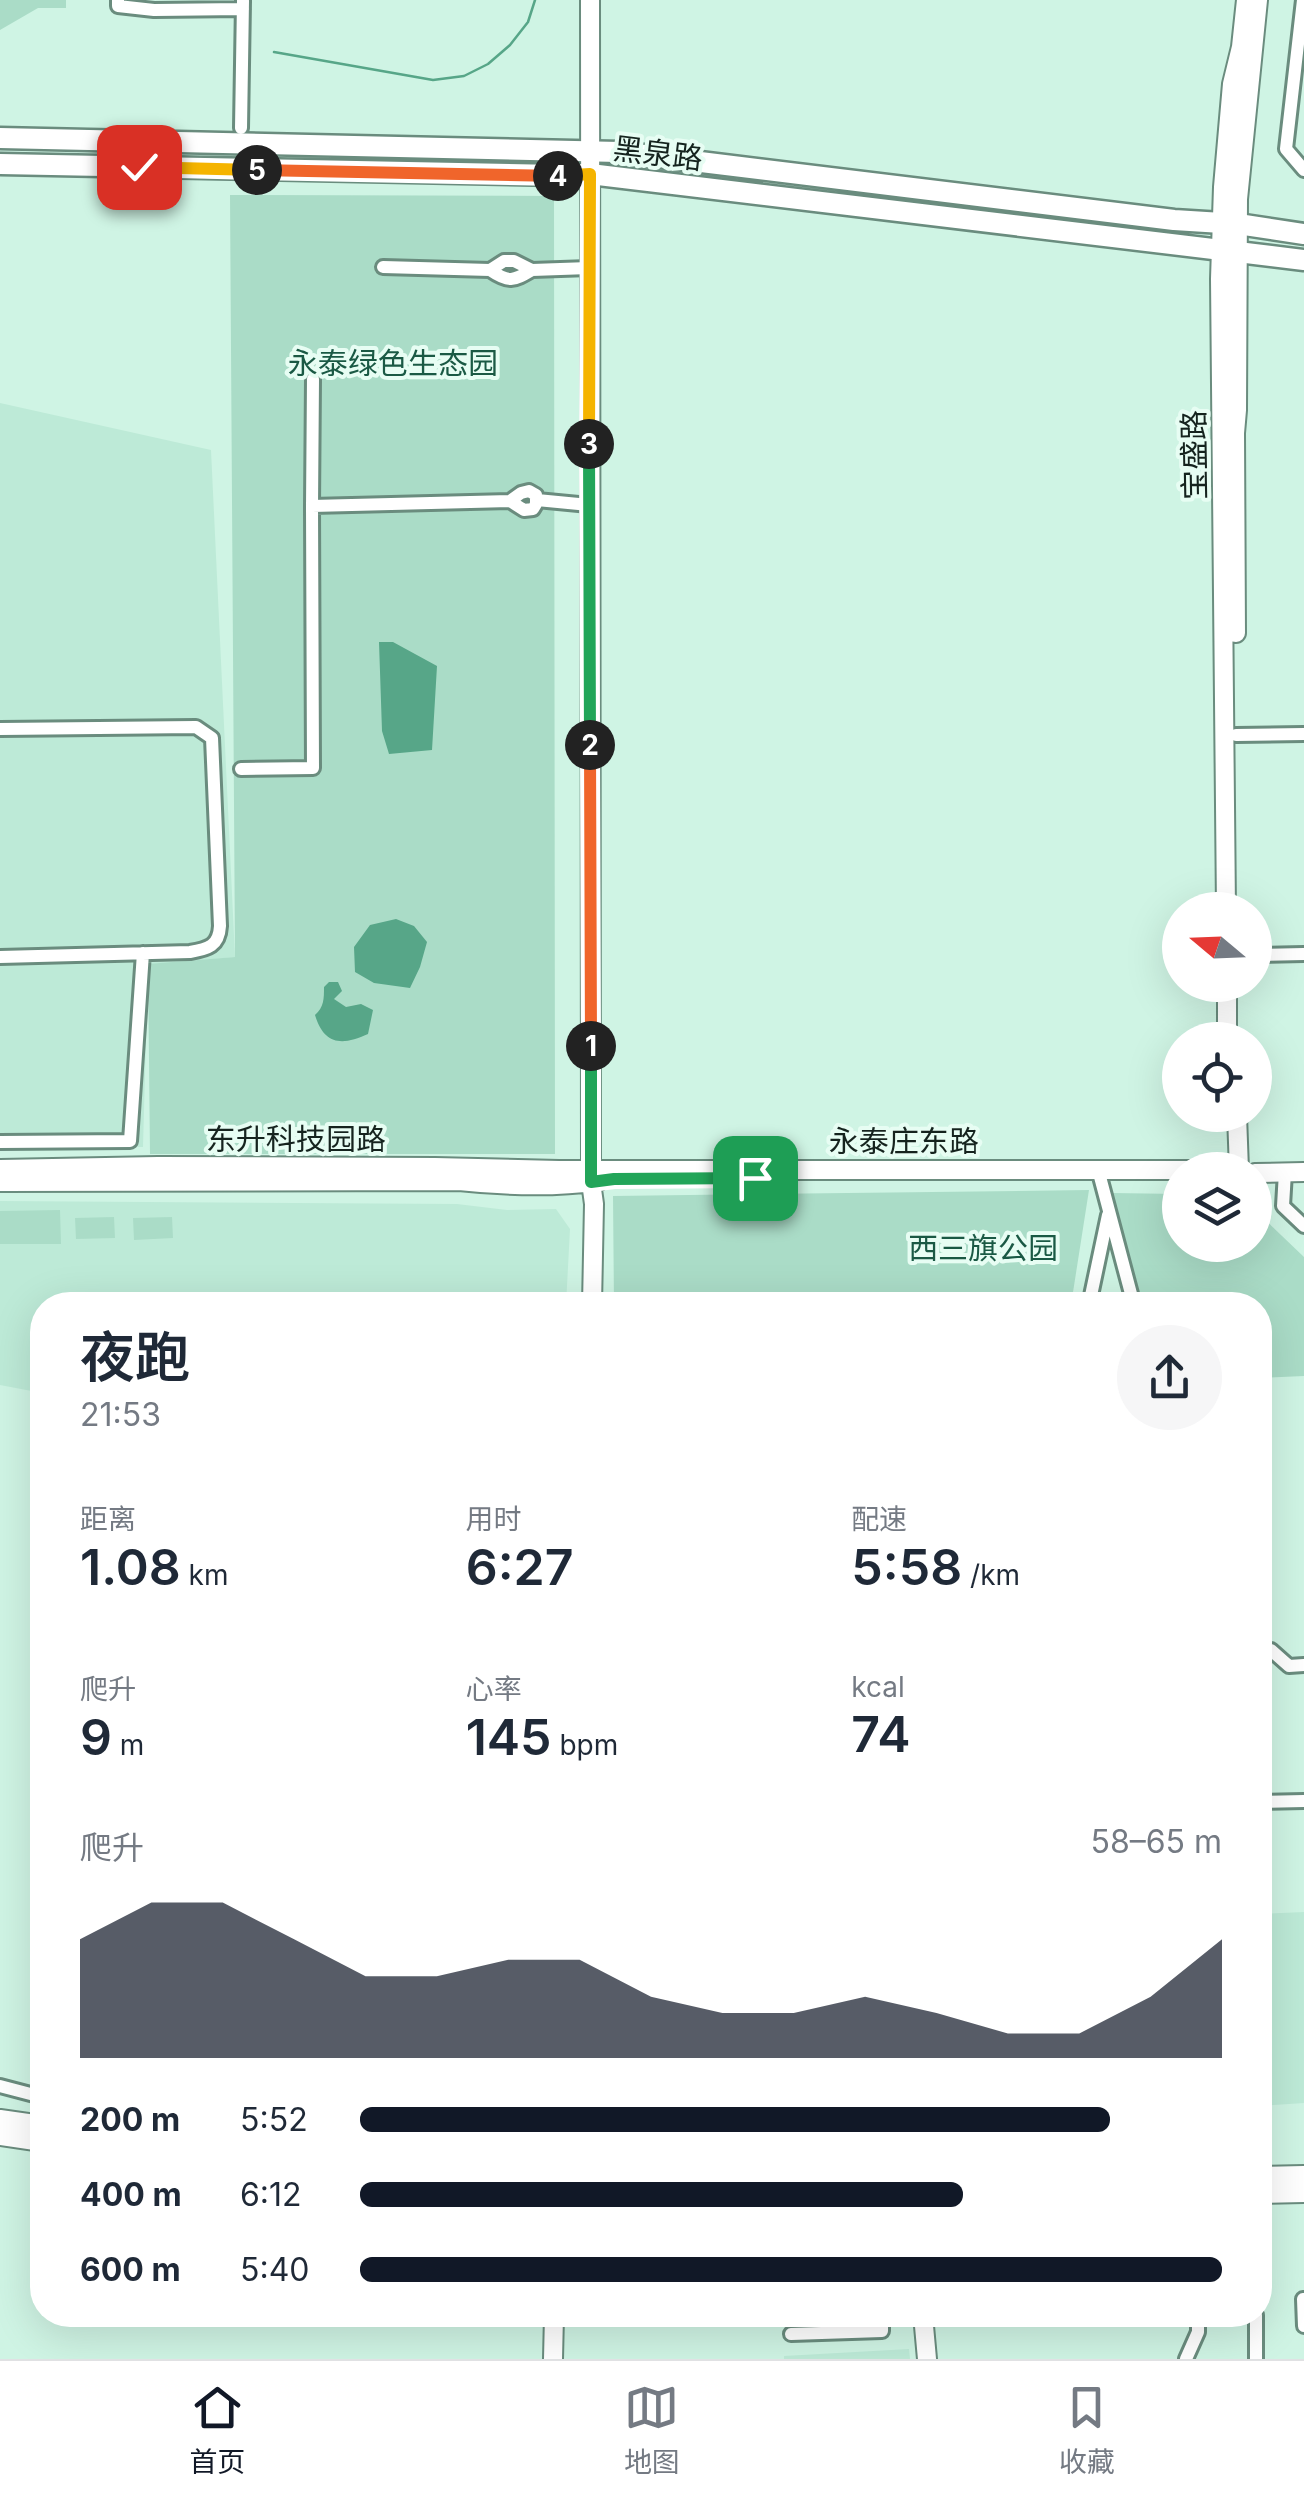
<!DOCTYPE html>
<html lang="zh">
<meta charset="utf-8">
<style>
:root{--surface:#fff;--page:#f6f6f7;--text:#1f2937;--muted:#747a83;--line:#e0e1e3;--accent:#111827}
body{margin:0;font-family:Inter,"Noto Sans SC",sans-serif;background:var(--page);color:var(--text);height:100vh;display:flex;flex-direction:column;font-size:38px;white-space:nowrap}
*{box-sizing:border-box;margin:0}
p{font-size:32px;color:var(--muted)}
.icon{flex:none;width:55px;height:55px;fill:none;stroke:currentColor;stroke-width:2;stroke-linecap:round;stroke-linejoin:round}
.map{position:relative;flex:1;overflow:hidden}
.drawer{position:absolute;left:30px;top:1292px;width:1242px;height:1035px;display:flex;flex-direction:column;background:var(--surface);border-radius:40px;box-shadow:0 10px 40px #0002}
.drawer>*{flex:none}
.needle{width:65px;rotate:289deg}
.controls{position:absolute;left:1162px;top:892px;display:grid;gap:20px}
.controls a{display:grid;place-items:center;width:110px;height:110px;border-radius:50%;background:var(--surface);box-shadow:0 10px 40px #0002;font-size:50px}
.pin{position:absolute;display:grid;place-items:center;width:85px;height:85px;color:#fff;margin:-42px;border-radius:20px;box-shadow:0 5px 15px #0006}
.km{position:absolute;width:50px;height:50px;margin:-25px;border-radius:50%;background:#222;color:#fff;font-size:28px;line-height:50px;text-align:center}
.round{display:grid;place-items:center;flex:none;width:105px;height:105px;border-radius:52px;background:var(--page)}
.overview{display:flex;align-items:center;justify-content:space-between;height:170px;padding:0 50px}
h1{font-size:55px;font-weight:600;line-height:75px}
.figures{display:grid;grid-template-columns:repeat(3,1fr);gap:15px;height:170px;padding:10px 50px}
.figures div{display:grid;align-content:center}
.figures b{font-size:50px;font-weight:600}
.figures small{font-size:28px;font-weight:400}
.figures p{font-size:28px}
.chart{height:280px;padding:20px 50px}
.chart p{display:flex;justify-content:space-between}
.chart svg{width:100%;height:180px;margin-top:10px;fill:var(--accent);opacity:.7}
ul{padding:0 50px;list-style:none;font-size:32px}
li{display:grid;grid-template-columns:160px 120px 1fr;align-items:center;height:75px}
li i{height:25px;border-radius:12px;background:var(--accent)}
.tab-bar{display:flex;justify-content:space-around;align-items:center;height:140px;border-top:2px solid var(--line);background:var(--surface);font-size:28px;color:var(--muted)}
.tab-bar a{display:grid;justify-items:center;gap:5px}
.tab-bar .on{color:var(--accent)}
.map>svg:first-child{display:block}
</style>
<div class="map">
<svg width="1304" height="2359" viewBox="0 0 1304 2359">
<rect width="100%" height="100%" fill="#cff4e4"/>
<path fill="#bdead7" d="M0,403L211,450L235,957L148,965L143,1147L0,1148Z
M0,1201L457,1204L507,1210L556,1209L570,1229L566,1305H42V1393L0,1385Z
M1304,1912V2103L1260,2106V1914Z
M909,2349L910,2359H784V2356Z"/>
<path fill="#aadcc7" d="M0,0H66V8H38L0,30Z
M230,195L554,196L555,1154H150L148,964L235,957Z
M1089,1190L1071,1305H614L613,1196Z
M1112,1193L1180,1194V1245H1255V1210L1304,1257V1376L1260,1378V1305H1143Z
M60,1210L61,1244H0V1211Z
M114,1217L115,1238L76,1239L75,1218Z
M172,1217L173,1238L134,1240L133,1218Z"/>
<path fill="#57a688" d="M379,642H393L437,666L432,750L389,754L382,731Z
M396,919L414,926L427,942L420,967L410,988L374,983L355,972L354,947L370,925Z
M329,982H338L342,991L334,999L346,1007L361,1004L373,1010L368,1034C342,1046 324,1045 315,1015C324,1007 324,999 324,987Z"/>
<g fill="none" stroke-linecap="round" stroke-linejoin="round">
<path stroke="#57a688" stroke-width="2.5" d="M274,52L433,80L464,76L488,64L510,45L528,22L535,0"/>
<g stroke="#6a8c7e" stroke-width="18">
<path id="street" d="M118,0V6L154,10L243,9
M1303,0L1286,149L1304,170
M241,128L243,1
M383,267L490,270
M532,270C513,281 509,283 490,270L504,261H514L532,270L589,268
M313,379L312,506L510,501
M529,491L536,495V504L533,509L524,510L510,501L521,493Z
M537,500L589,505
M0,729L196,727L212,738L220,926C219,946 208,949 190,952L0,957
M1236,735L1304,734
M241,769L313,768L312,506
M1255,955L1304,954
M0,1142L130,1141L143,953
M1285,1172L1283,1206L1304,1226
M1099,1173L1134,1305
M1089,1305L1108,1215
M1260,1650H1271L1289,1666L1304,1665
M1260,1802L1304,1801
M0,2086L42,2097
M1303,2299L1304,2326
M1256,2315V2359
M791,2334L882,2331V2315
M1186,2359L1198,2332V2315"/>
</g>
<g stroke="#6a8c7e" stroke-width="22">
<path id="secondary" d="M590,0L591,1182L594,1204L592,1305
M1236,633L1235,433L1237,410L1238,199L1258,0
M1226,910L1220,279L1223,187L1232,84L1241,47L1246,0
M1227,985V1040
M1237,1115L1239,1170
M0,1169L158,1166L435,1167L559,1170H1217
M1255,1173L1304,1172
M0,1182L459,1181C506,1186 552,1188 599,1181
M0,2119L42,2125
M0,2136L42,2142
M1260,2176L1304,2175
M1260,2194L1304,2193
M923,2315L927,2359
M553,2359L554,2315"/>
</g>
<g stroke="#6a8c7e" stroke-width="25">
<path id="primary" d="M0,138L619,152L1174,220L1238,224L1304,234
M0,164L557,175L590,174L1304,260"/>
</g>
<use href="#street" stroke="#fff" stroke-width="12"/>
<use href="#secondary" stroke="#fff" stroke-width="18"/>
<use href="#primary" stroke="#fff" stroke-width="20"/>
</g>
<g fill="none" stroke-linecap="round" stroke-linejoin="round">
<g stroke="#fff" stroke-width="20">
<path id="split-1" d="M591,1046V1182L614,1179L755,1178"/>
</g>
<g stroke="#fff" stroke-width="20">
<path id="split-2" d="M590,745L591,1046"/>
</g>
<g stroke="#fff" stroke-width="20">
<path id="split-3" d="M589,444L590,745"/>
</g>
<g stroke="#fff" stroke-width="20">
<path id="split-4" d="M558,176L590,174L589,444"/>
</g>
<g stroke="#fff" stroke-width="20">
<path id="split-5" d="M257,170L558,176"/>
</g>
<g stroke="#fff" stroke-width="20">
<path id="split-6" d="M139,167L257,170"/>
</g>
<use href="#split-1" stroke="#22a559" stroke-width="12"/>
<use href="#split-2" stroke="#f0652b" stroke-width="12"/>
<use href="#split-3" stroke="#22a559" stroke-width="12"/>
<use href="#split-4" stroke="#f5b400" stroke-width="12"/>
<use href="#split-5" stroke="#f0652b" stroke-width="12"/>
<use href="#split-6" stroke="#f5b400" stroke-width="12"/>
</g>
<g text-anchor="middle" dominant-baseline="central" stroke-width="8" stroke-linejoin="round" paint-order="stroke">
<g font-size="30" fill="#15231e" stroke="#e7fdf3">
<text transform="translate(658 153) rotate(7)">黑泉路</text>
<text transform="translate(1194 455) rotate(-91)">宝盛路</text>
<text x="296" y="1139">东升科技园路</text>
<text x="904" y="1141">永泰庄东路</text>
</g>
<g font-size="30" fill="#1a5944" stroke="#e7fdf3">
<text x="393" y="363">永泰绿色生态园</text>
<text x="983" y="1248">西三旗公园</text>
</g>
</g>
</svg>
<div class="controls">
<a><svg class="needle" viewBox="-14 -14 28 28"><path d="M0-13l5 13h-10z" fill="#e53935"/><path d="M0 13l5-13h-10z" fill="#747a83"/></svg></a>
<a><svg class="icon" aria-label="locate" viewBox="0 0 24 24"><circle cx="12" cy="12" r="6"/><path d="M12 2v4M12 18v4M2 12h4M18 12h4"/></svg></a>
<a><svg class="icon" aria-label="layers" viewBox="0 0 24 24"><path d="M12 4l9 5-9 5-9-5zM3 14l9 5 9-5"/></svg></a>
</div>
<div class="pin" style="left:755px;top:1178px;background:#1e9e55"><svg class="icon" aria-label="arrive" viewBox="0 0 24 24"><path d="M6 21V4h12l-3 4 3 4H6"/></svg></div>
<div class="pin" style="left:139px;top:167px;background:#d93025"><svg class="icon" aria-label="check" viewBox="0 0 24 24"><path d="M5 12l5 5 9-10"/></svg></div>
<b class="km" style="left:591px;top:1046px">1</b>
<b class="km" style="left:590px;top:745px">2</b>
<b class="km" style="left:589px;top:444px">3</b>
<b class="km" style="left:558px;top:176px">4</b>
<b class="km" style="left:257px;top:170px">5</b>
<section class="drawer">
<div class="overview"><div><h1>夜跑</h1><p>21:53</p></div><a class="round"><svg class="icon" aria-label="share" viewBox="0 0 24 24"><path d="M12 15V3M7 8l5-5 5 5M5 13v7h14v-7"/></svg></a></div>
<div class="figures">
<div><p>距离</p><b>1.08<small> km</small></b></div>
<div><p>用时</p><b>6:27</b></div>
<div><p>配速</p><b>5:58<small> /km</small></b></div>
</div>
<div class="figures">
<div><p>爬升</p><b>9<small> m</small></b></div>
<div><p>心率</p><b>145<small> bpm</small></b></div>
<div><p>kcal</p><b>74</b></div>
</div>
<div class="chart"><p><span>爬升</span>58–65 m</p>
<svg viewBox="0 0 160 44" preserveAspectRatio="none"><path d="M0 44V15L10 6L20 6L30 15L40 24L50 24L60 20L70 20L80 29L90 33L100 33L110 29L120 33L130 38L140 38L150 29L160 15V44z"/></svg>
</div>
<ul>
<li><b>200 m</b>5:52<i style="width:87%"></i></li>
<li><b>400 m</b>6:12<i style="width:70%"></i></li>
<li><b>600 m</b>5:40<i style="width:100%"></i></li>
</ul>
</section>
</div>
<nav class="tab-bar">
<a class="on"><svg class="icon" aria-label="home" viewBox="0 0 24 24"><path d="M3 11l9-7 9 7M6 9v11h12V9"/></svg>首页</a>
<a><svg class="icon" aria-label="map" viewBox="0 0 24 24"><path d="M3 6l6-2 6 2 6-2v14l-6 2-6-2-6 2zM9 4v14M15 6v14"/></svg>地图</a>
<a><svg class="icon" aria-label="saved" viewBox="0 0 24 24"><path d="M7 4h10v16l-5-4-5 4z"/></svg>收藏</a>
</nav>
